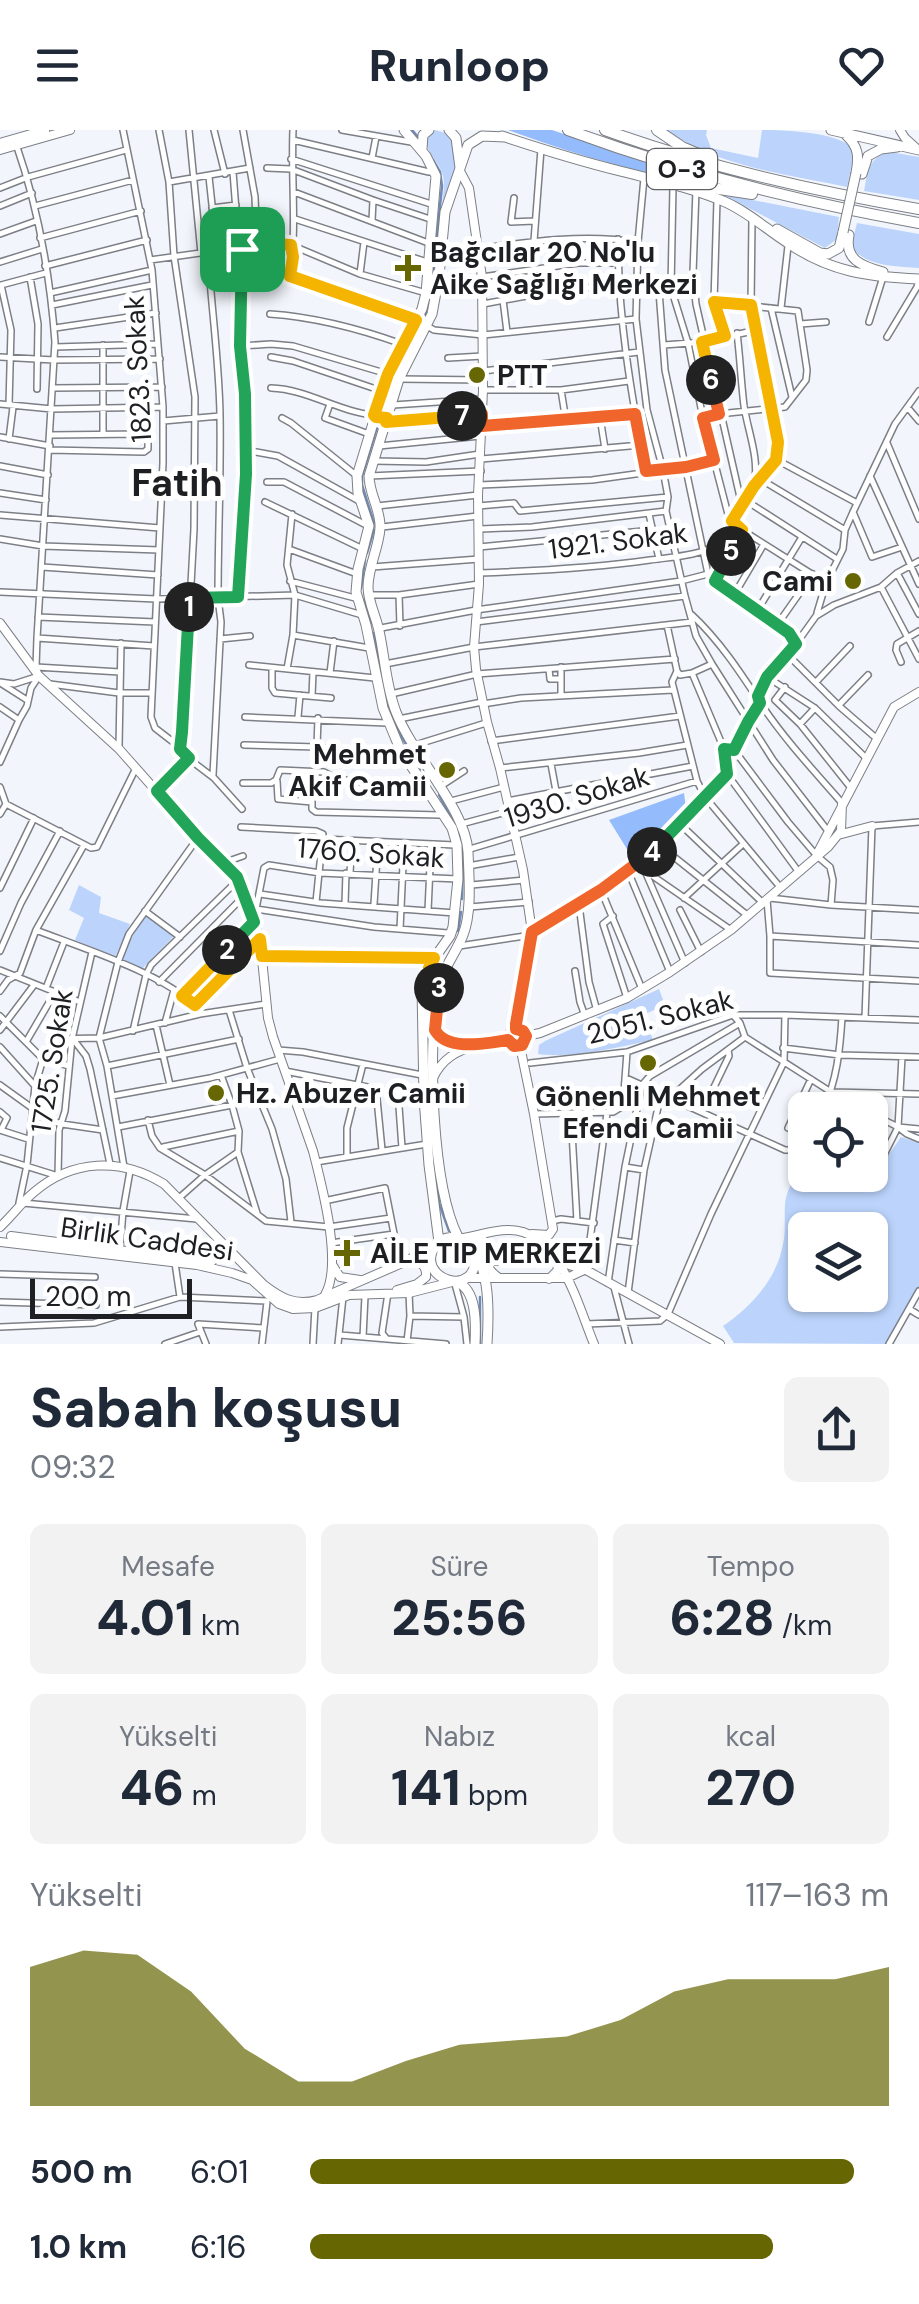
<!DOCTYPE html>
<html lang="tr">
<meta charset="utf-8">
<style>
:root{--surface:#fff;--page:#f2f2f3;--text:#1f2937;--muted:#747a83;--accent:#666702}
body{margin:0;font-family:"DM Sans",sans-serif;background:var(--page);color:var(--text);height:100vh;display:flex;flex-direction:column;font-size:38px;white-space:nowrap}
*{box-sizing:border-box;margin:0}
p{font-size:32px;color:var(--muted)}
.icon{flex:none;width:55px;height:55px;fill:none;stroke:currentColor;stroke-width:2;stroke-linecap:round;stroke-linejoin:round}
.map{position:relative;height:1214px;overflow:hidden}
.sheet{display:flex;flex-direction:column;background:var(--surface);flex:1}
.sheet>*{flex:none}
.fabs{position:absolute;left:788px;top:962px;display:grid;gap:20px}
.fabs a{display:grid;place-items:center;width:100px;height:100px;border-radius:15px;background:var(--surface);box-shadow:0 2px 8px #0004;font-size:50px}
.scale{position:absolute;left:30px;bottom:25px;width:162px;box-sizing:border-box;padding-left:10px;border:5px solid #1e1f22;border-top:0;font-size:28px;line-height:35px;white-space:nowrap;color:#1e1f22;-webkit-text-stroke:8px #fff;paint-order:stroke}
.pin{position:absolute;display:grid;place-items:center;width:85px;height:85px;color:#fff;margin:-42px;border-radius:20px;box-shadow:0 5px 15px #0006}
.km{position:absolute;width:50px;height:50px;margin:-25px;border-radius:50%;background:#222;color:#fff;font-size:28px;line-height:50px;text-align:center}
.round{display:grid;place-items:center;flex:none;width:105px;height:105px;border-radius:15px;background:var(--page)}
.overview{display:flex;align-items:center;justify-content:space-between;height:170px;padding:0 30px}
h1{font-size:55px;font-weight:800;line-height:75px}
.metrics{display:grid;grid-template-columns:repeat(3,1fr);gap:15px;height:170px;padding:10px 30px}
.metrics div{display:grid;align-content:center;border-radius:15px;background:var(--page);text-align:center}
.metrics b{font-size:50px;font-weight:800}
.metrics small{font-size:28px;font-weight:400}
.metrics p{font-size:28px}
.chart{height:280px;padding:20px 30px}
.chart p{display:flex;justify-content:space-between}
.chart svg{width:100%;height:180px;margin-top:10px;fill:var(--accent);opacity:.7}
ul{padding:0 30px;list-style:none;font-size:32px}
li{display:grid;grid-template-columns:160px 120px 1fr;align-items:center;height:75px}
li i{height:25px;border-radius:12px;background:var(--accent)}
header{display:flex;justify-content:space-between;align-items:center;height:130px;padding:0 30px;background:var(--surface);font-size:45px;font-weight:800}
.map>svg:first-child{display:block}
</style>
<header><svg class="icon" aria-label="menu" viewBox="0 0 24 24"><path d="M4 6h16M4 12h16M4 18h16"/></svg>Runloop<svg class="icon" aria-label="heart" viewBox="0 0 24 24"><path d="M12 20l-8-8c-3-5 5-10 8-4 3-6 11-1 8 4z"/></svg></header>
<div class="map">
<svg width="919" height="1214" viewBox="0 0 919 1214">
<rect width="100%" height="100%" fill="#f2f6fc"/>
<path fill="#bcd4fc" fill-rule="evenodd" d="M435,0L449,4C462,27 453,51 442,73C443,65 445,55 443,46C439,28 415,17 435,0Z
M667,0H707L706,5L711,18L758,28L762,0C785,0 837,2 853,18V30L847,57C787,44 717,37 667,0Z
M890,22L919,27V70L864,61C868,42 868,27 890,22Z
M722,64L839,87L837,109L825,118Z
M857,93L919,104V138C896,136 865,137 851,116Z
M79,755L101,767L99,783L130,794L115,827L75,810L84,788L69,780Z
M145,785L174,806L142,839L122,830L130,811Z
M659,859L665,875L643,885L653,910C621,917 569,929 538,924L539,915L545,911Z
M901,1007L919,1013V1157L885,1214L734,1213L723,1196C751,1177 777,1149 783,1114C786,1101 784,1088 785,1074C786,1059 797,1044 805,1031V1045H870V1022L885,1030ZM805,1100H870V1165H805Z"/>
<path fill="#94bbfb" d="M508,0H552L705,53C639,44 571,23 508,0Z
M684,663L687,687L635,732L609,690Z"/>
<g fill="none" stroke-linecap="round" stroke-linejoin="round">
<path stroke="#708bb9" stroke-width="2.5" d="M412,0L418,7
M424,190L431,163L442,56L440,42L433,30
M381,284L395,242L420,196
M374,393L362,355V346L379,291
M367,423L374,400
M361,458L365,430
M364,470L371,492
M374,503L391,586
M395,595L420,639
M439,665L460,705
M462,769L463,724
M458,801L461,782
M427,863L429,912
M433,1024L439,1073L449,1101
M480,1167V1214"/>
<g stroke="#7c7f85" stroke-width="8">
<path id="minor" d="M123,0L152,140L163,277V333L151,587L155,598L177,615L185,626L214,648L242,679
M159,0L169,52L174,126L195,267L194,399L183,602L179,619
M189,0L201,123
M214,0L225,44
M243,0L255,67L257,117
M342,0L411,12
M293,10L429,42L433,41
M372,28L376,7
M291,29L431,74
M267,38L291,39L373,70L430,89
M233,42L239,119
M209,47L217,121
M644,48L638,112L636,189L647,280L663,340L668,367L666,381L685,466L696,506L712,534L773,630L828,701
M169,52L250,38
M673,56L671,158L688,213L703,288L730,392
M0,58L28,47L126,20
M696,60L693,143L696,174L742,376
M294,62L431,114
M514,68L511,92L534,91
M717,70L714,172L725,205
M0,76L32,63
M35,76L133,50
M212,78L236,75
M295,89L427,132
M752,90L751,175L778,312L777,330L756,354
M372,91L373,70
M0,104L36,91
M238,105L257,104
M40,108L141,81
M618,109C618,188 631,264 646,341
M534,111L541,19
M478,119C532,111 585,104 638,112
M208,122C211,176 219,229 220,284C221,345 218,407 218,468L221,492L213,645
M150,130L272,113L291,115L360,144L426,163
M0,132L42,119
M45,136L147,110
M360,144L364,112
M271,145L290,146L415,190
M290,145C297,98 291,49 293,0
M30,147L38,194L37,259
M482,147L578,133H618
M1,155L11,200L9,275
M1,155L46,143
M671,158L659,161L665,240L708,444L753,479L789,503L796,514
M50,163L152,140
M503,170L507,202
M483,174L553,161L619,155
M52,175L152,155
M771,178L792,267
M781,178L788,116
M270,184C314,187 360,199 402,214
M869,192L883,147
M800,194L826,192
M427,196L434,200L483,205L636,189
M55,198L156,183
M887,207L917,157L919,150
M103,215V304
M664,215L703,212L757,200
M241,216L271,214L293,216L388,244
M55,217L157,214
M0,227L54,230L160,229
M271,227L293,231L382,261
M448,228L483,226
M483,241L639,222
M399,249L483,250
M53,258L162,257
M271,258C307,259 339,282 374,285
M483,260H561L629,251
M561,260L566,291
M0,274L52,279L163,277
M330,274L325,288L369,304
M393,275L482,269
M908,278L919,291
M600,287L605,319
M282,288L291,293L357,346
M703,288L719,284L785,277L806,250L807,240L798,181L714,172
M163,291L220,286
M386,292L482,284
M482,296L635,284
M0,307L50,316
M9,309L13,277
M887,313L919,389
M379,316L480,306
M49,320L144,322L148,319V309L142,304L50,305
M245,320L278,326L359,371
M481,329L641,315
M777,330L857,373
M374,331L426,332L480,324
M0,336L48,345
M369,346L481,341
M870,346L919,454
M760,349L845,400
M267,352H284L366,395
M479,355L592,350L686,337L714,330
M0,363L46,370
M745,370L837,429
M265,372L363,419
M377,376L478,365
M478,376L514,373L520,381L668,367
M853,382L872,427L902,417
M649,384L659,429
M0,385L160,398
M732,391L742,400L826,453L817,483
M382,397L478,386
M480,399L532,397L666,381
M0,409L43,416L159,420
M479,417L653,400
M289,419L357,444
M42,437L158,445
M372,437L479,429
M479,443C536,441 593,438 650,430C671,427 700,426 718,414L754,356C760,329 748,302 744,276C741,251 740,227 737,203
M897,443L919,484
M290,451L355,468
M715,451L742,400
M826,453L843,419L845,400L853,382L895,294L919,261
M881,457L919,529
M0,462L156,469L295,465L362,485
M369,465H399L479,454
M399,465L400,496
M734,465L764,414
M238,467L246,344L245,264L241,216L242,119
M757,481L802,407
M692,485C720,511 742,545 763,577C786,611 815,642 842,673
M38,487L155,492
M476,492L685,466
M667,495L677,541L672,552L697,651L705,667L780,757
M777,495L813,444
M381,498L476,480L681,451L708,444
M293,505L369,518
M37,508L154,516
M220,509L250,506
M787,524L796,514L816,486L834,475L881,457L897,443L919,431
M901,532L896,520L897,514L919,501
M385,534L474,517L692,492
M249,535L375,548
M36,537L120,542
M561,537V564
M272,538V558L275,563L331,568
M287,539L293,505L295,465L287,435L292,384
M549,539L550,549H561
M677,541L680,545L692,543L724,619L727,644L798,741
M330,543L334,511
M692,543L712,534
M0,552L14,554L36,547
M816,552L850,516
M2,554L27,570
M50,554L119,563H152
M785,557L775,570L800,594L851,658
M391,564L477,544L675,529
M312,566L313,542
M758,566L767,547
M483,574L521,568L673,560
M839,575L868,545
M0,577L19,590
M245,587L387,593
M298,587L300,565
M399,589L482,572
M800,594L815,578
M491,611L680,586
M244,615L317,617L402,627
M415,615L486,593
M119,616L121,513
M317,617L318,588
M724,619L734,620L788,692L817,726L830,737L833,750L831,775
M734,620L748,592L760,573
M866,628L815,578L767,547L787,524L839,576L876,608
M0,632L19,590L27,576L31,558L39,546L36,537L37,508L55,212C50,145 38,77 16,14
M551,634L556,661
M500,638L639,623L687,615
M277,651L278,669L312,672V679L316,682L440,685
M243,653H271L276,650L280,640L324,642L337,649L368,653L423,657
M441,656L464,641
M0,657L6,674L91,718L97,717L135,640
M157,661L189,628
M451,671L504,657
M507,671L693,636
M0,684L6,674
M465,693L510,681
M680,694L763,773
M241,697L316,701L323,704L316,772
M323,709L455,715
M659,715L747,785
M470,719L697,651
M641,732L685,833
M223,733L243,726
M468,736L519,727
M628,741L670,842
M647,742L731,800
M350,743L351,726
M471,755L525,750
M0,758L34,688
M601,760L642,859
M260,764L321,773L455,783
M684,768L743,714
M770,768L831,775L919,780
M767,770L770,806V843L919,851
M345,774L346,743
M374,774L378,712
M579,775L589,852L597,881
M470,777L529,772
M256,779L264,738L269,735L320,743L458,749
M256,779L374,797L448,803
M680,780L701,822
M145,781L180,807
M428,781L431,714
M613,786L603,794L627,868
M400,799L404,714
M36,800C76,816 180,848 200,884
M770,806L919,815
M459,816L525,806L579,774L641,732L680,694L727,644
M0,821L21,773L60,701
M262,825L434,828
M0,840L80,872
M575,841L580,872L585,886
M159,852L244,766
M46,858L64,812
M0,861L8,850L20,843L36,800L84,715
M182,866L254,793
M195,874L260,809
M229,880L247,938L272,999L286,1049L291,1092
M733,885L740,893L745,907L842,969L863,980
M0,886L43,929L69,936
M865,888L872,696L919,692
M165,893L174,860
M156,895L170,955
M0,900L34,855
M133,901L146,845L151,835L238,750
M73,909L86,926L90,939L110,1034
M26,912L54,864
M0,917L35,956
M783,918L840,925L919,927
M278,920L303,922L422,945
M902,927L898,997L907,1004L919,1009
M530,933L627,922L733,885H785L919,890
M107,936L239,909
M285,941L424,968
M221,945L232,975L239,1001L238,1022L257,1083
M626,948L785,1020H795L805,1013
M0,955L32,978
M376,959L382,1020
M832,962L919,964
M398,963L402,1018
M112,966L210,948L280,929
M670,968L702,939L745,907
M823,980C837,950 840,920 842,887
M0,982L7,988L1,1000
M702,982L729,926L728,920
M870,983L898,997L919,999
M534,984L613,982L623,976L627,922
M571,984L577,1091
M34,986L62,994L103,1000
M148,990L152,1006L160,1018L205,1045L266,1091L329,1097L391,1088
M118,997L232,975
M788,998L811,949
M0,1000L28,1009
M163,1017L239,1001
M870,1020L881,1026L884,1025L898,997
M347,1027V998L363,934
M0,1028L58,1046L59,1000L65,981L72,909L92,822
M316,1032L427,1014
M124,1037L107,936L99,908L118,832L129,804L197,709
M625,1037L644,1040
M179,1068L205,1045L238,1022
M324,1071L385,1058L400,1134
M19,1073L27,1035L35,956L43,929L53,909L99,908L200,884L266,874
M23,1073L197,1089
M552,1091L561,1089L594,1093
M614,1110L635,1113
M331,1113L394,1104
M120,1119L123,1081L130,1041
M486,1132H558
M175,1133L180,1167
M586,1140L607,983
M0,1144L95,1147
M608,1153L625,1037L642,955L650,946L740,893
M455,1154L464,1187L467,1214
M614,1157L629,1214
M628,1163L644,1040L661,964
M0,1172L96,1175
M909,1179L919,1185
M410,1186L464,1187
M586,1194L660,1191L668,1184L711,1084L784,932L785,885
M0,1197L94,1193L180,1167L267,1171
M340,1205L446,1214
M363,1207L365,1166
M386,1208L382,1203L388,1163
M407,1211L410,1186L409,1163
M165,1214L200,1202
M206,1214L198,1194L263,1198
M262,1214L267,1172
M313,1214L315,1178
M338,1214L343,1167
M889,1214L919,1161"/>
</g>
<g stroke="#7c7f85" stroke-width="10">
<path id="tertiary" d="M460,41L469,58L482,147L483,260L478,365L479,454L474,517L476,539L487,592L500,638L523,740L532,802L516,899
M0,493L39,546L119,619L198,708L237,747L260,809L268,888L273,907L313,1021C322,1056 343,1134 325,1165
M838,705L872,696
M818,722L894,577L919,562
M508 908a9 9 0 1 1 18 0a9 9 0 1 1-18 0Z
M435,901C447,922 487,913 508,910
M526,906L540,903L627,868L670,842L731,800L828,717L841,701L842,673
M520,916L534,984L553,1099L549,1105L532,1104
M433,948C442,929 456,921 475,916
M333,1136L340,1147L360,1150"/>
</g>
<g stroke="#7c7f85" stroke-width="10">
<path id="secondary" d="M900,0L905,8L915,17
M0,13L45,0
M0,20L70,0
M0,1097C12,1086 21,1073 33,1063C72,1029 121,1027 164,1054L264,1155C281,1168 295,1176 317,1170L400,1134L435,1116
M483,1105L479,1111C480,1124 487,1140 498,1147
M11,1106L211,1132L220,1124L219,1114
M463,1108C478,1106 494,1099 510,1100C560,1101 578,1176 594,1214
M0,1112L197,1135L232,1143L252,1150L279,1174L293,1179L315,1178L349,1165L409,1163L452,1152
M466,1148H567L582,1141
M549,1149L557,1141L559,1132L586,1140L720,1214
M397,1160L417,1154L426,1147C427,1135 420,1131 409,1131"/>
</g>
<g stroke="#7c7f85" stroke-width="11">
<path id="primary" d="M404,0L426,26L436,46L426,163L422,179L388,244L357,346L358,363L369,396L358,439L356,462L366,495L383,578L400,619L452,698L457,715L458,749L453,797L450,806L428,837L422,857L424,968L429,1035L439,1112
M449,0L456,8L460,38
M831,0L919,20
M846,5C859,17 859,27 856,43
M502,6C541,19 580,31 620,41C655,50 690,57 723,71C747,81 766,99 788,113C830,142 869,147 919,149
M422,19L423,5L429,0
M862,44L868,26L881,19L897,17
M777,99L820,123L828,124L839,118L843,102
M849,105C844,130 862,136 883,142
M458,1107C432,1056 427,918 438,860C442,839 455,825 463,805C472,782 469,748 468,722C466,679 413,626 396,582C386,557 385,528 379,501C376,486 368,472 368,457C368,437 379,417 380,398C381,380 369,364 369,346L399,249L432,184L439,146L445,82L468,15L482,6L505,7
M475,1122C481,1173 411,1148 436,1115C442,1108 449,1107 458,1107C492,1122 489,1183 487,1214
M457,1152C477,1160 476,1194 475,1214"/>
</g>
<g stroke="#7c7f85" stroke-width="12">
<path id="trunk" d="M568,0C682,42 799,72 919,93
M605,0C707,37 813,61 919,79
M657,0L682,17L701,25
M681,56L706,57L752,64"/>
</g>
<use href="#minor" stroke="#fff" stroke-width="5"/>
<use href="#tertiary" stroke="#fff" stroke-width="8"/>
<use href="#secondary" stroke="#fff" stroke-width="8"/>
<use href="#primary" stroke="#fff" stroke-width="9"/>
<use href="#trunk" stroke="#fff" stroke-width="10"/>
<g stroke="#7c7f85" stroke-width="11" stroke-linecap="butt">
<path id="primary-bridge" d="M843,102L856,43"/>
</g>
<use href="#primary-bridge" stroke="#fff" stroke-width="9"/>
</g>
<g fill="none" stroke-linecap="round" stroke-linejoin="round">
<g stroke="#fff" stroke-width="20">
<path id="split-1" d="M189,477V468L238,467L246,344L245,264L240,216L242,119"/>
</g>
<g stroke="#fff" stroke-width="20">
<path id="split-2" d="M189,477L182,602L180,619L189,628L157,661L198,708L237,747L254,792L227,820"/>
</g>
<g stroke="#fff" stroke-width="20">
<path id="split-3" d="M227,820L182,866L195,875L260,809L262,826L434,828L429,838L432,843L439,846L443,842L439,858"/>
</g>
<g stroke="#fff" stroke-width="20">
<path id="split-4" d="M439,858L435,900C447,922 487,913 508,910L514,916L522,915L526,906L523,901L516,899V894L532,802L601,760L652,722"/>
</g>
<g stroke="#fff" stroke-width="20">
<path id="split-5" d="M652,722L727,644L724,619L734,620L748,592L760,573L758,566L767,547L796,514L789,503L715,451L731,421"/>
</g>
<g stroke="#fff" stroke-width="20">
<path id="split-6" d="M711,250L702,212L725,206L714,172L751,175L778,312L776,330L754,356L732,391L742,400L731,421"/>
</g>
<g stroke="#fff" stroke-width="20">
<path id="split-7" d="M462,286L482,284V296L635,284L646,341L686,337L714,330L703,288L719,284L711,250"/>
</g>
<g stroke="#fff" stroke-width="20">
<path id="split-8" d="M242,119L272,114L291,115L293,127L290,146L416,190L388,244L374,285L376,287L387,288L386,292L462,286"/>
</g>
<use href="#split-1" stroke="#22a559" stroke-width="12"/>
<use href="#split-2" stroke="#22a559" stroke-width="12"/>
<use href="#split-3" stroke="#f5b400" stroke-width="12"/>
<use href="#split-4" stroke="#f0652b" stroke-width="12"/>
<use href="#split-5" stroke="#22a559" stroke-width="12"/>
<use href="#split-6" stroke="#f5b400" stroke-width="12"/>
<use href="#split-7" stroke="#f0652b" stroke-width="12"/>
<use href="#split-8" stroke="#f5b400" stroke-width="12"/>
</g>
<g fill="#666702" stroke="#fff" stroke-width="4">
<path d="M403 123h10v10h10v10h-10v10h-10v-10h-10v-10h10z"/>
<circle cx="477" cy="245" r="10"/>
<circle cx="853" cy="451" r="10"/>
<circle cx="447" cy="640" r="10"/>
<circle cx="648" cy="933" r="10"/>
<circle cx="216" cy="963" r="10"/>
<path d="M342 1108h10v10h10v10h-10v10h-10v-10h-10v-10h10z"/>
</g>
<g text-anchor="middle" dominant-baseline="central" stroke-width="10" stroke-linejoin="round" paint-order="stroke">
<rect fill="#fff" stroke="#626264" stroke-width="2.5" x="647" y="19" width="70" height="40" rx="8"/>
<g font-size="25" font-weight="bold" fill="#1e1f22">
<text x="682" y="39">O-3</text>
</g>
<g font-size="28" font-weight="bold" fill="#1e1f22" stroke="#fff" text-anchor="start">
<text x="430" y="122">Bağcılar 20 No'lu<tspan x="430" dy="32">Aike Sağlığı Merkezi</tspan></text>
<text x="497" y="245">PTT</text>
<text x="833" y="451" text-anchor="end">Cami</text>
<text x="427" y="624" text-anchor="end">Mehmet<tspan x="427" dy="32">Akif Camii</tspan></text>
<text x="236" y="963">Hz. Abuzer Camii</text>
<text x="648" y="966" text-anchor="middle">Gönenli Mehmet<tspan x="648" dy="32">Efendi Camii</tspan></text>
<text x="370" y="1123">AİLE TIP MERKEZİ</text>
</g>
<g font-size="28" fill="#1e1f22" stroke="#fff">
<text transform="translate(138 239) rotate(-93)">1823. Sokak</text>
<text transform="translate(618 411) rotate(-7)">1921. Sokak</text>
<text transform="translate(577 667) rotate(-17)">1930. Sokak</text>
<text transform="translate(371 723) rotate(4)">1760. Sokak</text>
<text transform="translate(660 887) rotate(-14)">2051. Sokak</text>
<text transform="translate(52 931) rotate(-81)">1725. Sokak</text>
<text transform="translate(147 1109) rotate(8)">Birlik Caddesi</text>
</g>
<g font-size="38" font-weight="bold" fill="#1e1f22" stroke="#fff">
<text x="177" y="353">Fatih</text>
</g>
</g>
</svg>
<div class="fabs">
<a><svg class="icon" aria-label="locate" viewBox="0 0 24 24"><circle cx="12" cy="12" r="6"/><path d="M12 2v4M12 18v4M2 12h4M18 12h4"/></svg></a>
<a><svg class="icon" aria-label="layers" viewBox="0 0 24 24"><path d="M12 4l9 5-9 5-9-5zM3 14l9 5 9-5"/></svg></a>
</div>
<div class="scale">200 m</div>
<div class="pin" style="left:242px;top:119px;background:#1e9e55"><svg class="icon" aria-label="arrive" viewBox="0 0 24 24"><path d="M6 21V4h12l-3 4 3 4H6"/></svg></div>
<b class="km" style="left:189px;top:477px">1</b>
<b class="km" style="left:227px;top:820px">2</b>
<b class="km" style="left:439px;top:858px">3</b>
<b class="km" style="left:652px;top:722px">4</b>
<b class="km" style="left:731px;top:421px">5</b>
<b class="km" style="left:711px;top:250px">6</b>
<b class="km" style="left:462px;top:286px">7</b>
</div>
<section class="sheet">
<div class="overview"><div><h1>Sabah koşusu</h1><p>09:32</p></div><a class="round"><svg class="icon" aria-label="share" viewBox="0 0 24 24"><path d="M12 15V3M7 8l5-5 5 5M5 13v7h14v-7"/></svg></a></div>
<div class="metrics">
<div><p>Mesafe</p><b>4.01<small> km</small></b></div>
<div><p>Süre</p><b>25:56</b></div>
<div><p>Tempo</p><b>6:28<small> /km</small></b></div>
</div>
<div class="metrics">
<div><p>Yükselti</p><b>46<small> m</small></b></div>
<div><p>Nabız</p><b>141<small> bpm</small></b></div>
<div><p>kcal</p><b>270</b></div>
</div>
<div class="chart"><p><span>Yükselti</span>117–163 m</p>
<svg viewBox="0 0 160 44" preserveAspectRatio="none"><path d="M0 44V10L10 6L20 7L30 16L40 30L50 38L60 38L70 33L80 29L90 28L100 27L110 23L120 16L130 13L140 13L150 13L160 10V44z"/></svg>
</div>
<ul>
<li><b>500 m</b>6:01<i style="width:94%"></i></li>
<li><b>1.0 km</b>6:16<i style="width:80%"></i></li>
</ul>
</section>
